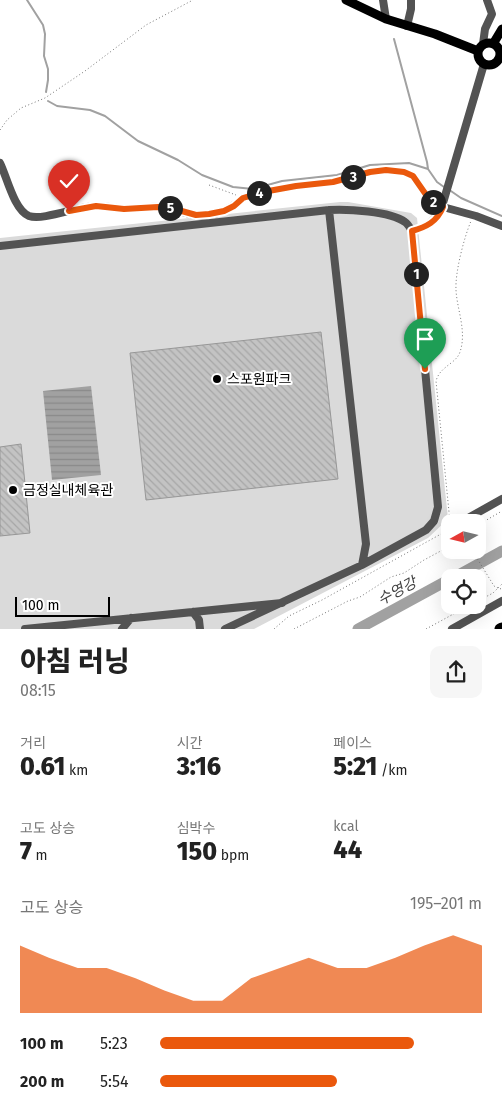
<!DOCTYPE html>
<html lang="ko">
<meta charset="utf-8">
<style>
:root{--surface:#fff;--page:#f6f6f6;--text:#222;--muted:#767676;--accent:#ea580c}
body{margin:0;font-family:"Fira Sans","Noto Sans KR",sans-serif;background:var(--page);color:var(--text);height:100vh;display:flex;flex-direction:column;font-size:19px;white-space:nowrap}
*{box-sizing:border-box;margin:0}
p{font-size:16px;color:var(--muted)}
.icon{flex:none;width:28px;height:28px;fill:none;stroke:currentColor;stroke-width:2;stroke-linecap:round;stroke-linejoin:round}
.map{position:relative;height:629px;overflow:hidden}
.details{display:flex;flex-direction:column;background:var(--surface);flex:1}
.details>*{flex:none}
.needle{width:32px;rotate:262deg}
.fabs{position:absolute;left:441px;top:514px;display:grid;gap:10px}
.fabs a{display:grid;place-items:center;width:45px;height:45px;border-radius:10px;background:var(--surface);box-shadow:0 5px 20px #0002;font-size:25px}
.scale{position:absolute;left:15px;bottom:12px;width:95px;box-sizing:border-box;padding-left:5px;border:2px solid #000;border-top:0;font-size:14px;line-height:18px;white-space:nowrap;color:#000;-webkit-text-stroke:4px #fff;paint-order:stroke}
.pin{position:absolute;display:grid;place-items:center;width:42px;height:42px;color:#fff;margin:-51px -21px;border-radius:50% 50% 50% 0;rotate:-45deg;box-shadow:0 0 5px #0007}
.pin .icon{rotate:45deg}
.km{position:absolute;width:25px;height:25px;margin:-12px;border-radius:50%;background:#222;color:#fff;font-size:14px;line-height:25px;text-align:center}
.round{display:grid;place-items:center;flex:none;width:52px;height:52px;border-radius:10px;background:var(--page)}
.overview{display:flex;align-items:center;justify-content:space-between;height:85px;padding:0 20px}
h1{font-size:28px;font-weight:800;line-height:38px}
.figures{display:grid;grid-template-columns:repeat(3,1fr);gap:8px;height:85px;padding:5px 20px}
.figures div{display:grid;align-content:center}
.figures b{font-size:25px;font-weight:800}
.figures small{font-size:14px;font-weight:400}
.figures p{font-size:14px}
.chart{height:140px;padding:10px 20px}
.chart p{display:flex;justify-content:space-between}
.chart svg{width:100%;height:90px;margin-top:5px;fill:var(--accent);opacity:.7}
ul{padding:0 20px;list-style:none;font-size:16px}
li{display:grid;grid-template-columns:80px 60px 1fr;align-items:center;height:38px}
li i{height:12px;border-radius:6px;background:var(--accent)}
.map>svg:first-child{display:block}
</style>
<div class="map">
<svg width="502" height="629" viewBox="0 0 502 629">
<defs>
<pattern id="water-rules" width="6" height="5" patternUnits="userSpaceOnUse" patternTransform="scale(1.25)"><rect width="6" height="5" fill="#a1a1a1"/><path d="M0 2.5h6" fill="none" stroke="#898989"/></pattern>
<pattern id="building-back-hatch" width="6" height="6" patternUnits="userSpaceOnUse" patternTransform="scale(1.25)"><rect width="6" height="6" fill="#c3c3c3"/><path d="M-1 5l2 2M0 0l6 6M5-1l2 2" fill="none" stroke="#a6a6a6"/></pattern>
</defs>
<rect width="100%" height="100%" fill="#fff"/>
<path fill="#dadada" d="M340,202H348L411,213L417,218L448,519L428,538L254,629H0V238Z"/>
<path fill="url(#water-rules)" d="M91,386L101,475L52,480L43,391Z"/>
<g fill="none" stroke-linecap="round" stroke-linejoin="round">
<path stroke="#a1a1a1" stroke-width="2" d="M27,0L43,25L45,34L44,56L48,69V80L46,92
M394,39L427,162L428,169
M48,101L57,106L90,110L105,116L138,141L178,160L202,175L233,187L253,189L282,181L337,175L370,165L409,163L428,169L437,182L444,187
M448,189L461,198L502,216"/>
<path stroke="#a1a1a1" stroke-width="11" d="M453,578L502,551
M358,629L450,579"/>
</g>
<path fill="url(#building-back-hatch)" stroke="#979797" d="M321,332L338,479L146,500L130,353Z
M21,444L30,533L0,536V447Z"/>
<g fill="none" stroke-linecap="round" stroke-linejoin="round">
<path stroke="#757575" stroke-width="1" stroke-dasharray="1 2.5" stroke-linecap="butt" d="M0,130L7,120L21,108L45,98L85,71L146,25L193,0
M209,185L236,195
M250,197C277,187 305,187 333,182C356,178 380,165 404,172C420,176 425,194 435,204
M450,522L436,381C440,366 456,364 460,352C467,331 457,310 456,290C455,272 464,238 471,221
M478,525L502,511
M472,550L494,586L500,589L502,588
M478,601L493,593L502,584
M274,629L289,616L322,600L450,529
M294,629L348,601L360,597L391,577L404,573L424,560L450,546
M426,629L470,605"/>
<path stroke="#535353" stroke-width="8" d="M383,0L386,19
M407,26L411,9V0
M483,44L485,29L492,14L487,0
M0,163C7,177 14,210 29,216C43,221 79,206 96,206C107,205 117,209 127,209C138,209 150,206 161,207C173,208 183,213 194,215C212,218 230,210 243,198
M443,207L476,216L502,226
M412,231L427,226L440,213L484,64
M0,246L329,210C347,209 390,211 405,222C408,224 410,228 412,231L438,507L434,521L426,530L362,565L366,544L329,210
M461,522L502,499
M193,612L199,620L200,629
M25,629L282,603
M122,629L131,618
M225,629L362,565
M452,629L502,601"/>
<path stroke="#000" stroke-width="9" d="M346,0L386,19L435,34L478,51
M478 54a11 11 0 1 1 22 0a11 11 0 1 1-22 0Z
M493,44L502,29"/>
<path stroke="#000" stroke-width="11" d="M500,629L502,628"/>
</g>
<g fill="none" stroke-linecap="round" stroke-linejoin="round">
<g stroke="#fff" stroke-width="10">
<path id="route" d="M69,211L96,206L124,209L158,207L171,208L196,215L209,214L224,211L234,206L243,198L263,192L296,186L333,182L370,172L386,170L404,172L413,176L429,199L436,205L443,207C437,222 426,227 412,231L425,369"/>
</g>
<use href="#route" stroke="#ea580c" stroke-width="6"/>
</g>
<g fill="#000" stroke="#fff" stroke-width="2">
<circle cx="217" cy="379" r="5"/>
<circle cx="13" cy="490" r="5"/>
</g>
<g text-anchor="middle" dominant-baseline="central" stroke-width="4" stroke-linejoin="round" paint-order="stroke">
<g font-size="14" fill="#000" stroke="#fff" text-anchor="start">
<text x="227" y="379">스포원파크</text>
<text x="23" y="490">금정실내체육관</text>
</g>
<g font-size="15" font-style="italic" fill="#424242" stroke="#fff">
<text transform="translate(397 591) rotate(-28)">수영강</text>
</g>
</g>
</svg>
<div class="fabs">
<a><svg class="needle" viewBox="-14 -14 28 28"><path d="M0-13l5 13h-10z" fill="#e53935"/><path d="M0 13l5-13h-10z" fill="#767676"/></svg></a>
<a><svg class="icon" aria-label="locate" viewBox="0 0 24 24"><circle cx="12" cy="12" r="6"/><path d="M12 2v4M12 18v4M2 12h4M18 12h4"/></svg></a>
</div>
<div class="scale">100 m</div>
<div class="pin" style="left:425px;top:369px;background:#1e9e55"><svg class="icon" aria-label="arrive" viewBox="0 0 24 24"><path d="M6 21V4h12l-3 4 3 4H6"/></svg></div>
<div class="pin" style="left:69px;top:211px;background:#d93025"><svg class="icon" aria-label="check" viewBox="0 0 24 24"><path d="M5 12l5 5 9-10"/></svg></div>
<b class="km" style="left:416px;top:274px">1</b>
<b class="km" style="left:433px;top:202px">2</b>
<b class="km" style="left:353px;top:177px">3</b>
<b class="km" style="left:259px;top:193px">4</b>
<b class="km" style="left:170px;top:208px">5</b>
</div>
<section class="details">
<div class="overview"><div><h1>아침 러닝</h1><p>08:15</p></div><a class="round"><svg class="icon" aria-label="share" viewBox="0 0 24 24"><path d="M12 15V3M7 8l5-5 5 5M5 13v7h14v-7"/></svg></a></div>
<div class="figures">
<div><p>거리</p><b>0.61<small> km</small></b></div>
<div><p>시간</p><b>3:16</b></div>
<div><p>페이스</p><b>5:21<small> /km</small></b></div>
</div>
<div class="figures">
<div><p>고도 상승</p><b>7<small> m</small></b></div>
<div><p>심박수</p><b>150<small> bpm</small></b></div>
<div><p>kcal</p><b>44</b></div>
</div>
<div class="chart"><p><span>고도 상승</span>195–201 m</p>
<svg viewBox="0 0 160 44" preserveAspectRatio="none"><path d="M0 44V11L10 17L20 22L30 22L40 27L50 33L60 38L70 38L80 27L90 22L100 17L110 22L120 22L130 17L140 11L150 6L160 11V44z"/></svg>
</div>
<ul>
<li><b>100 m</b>5:23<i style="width:79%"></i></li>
<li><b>200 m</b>5:54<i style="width:55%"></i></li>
</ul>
</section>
